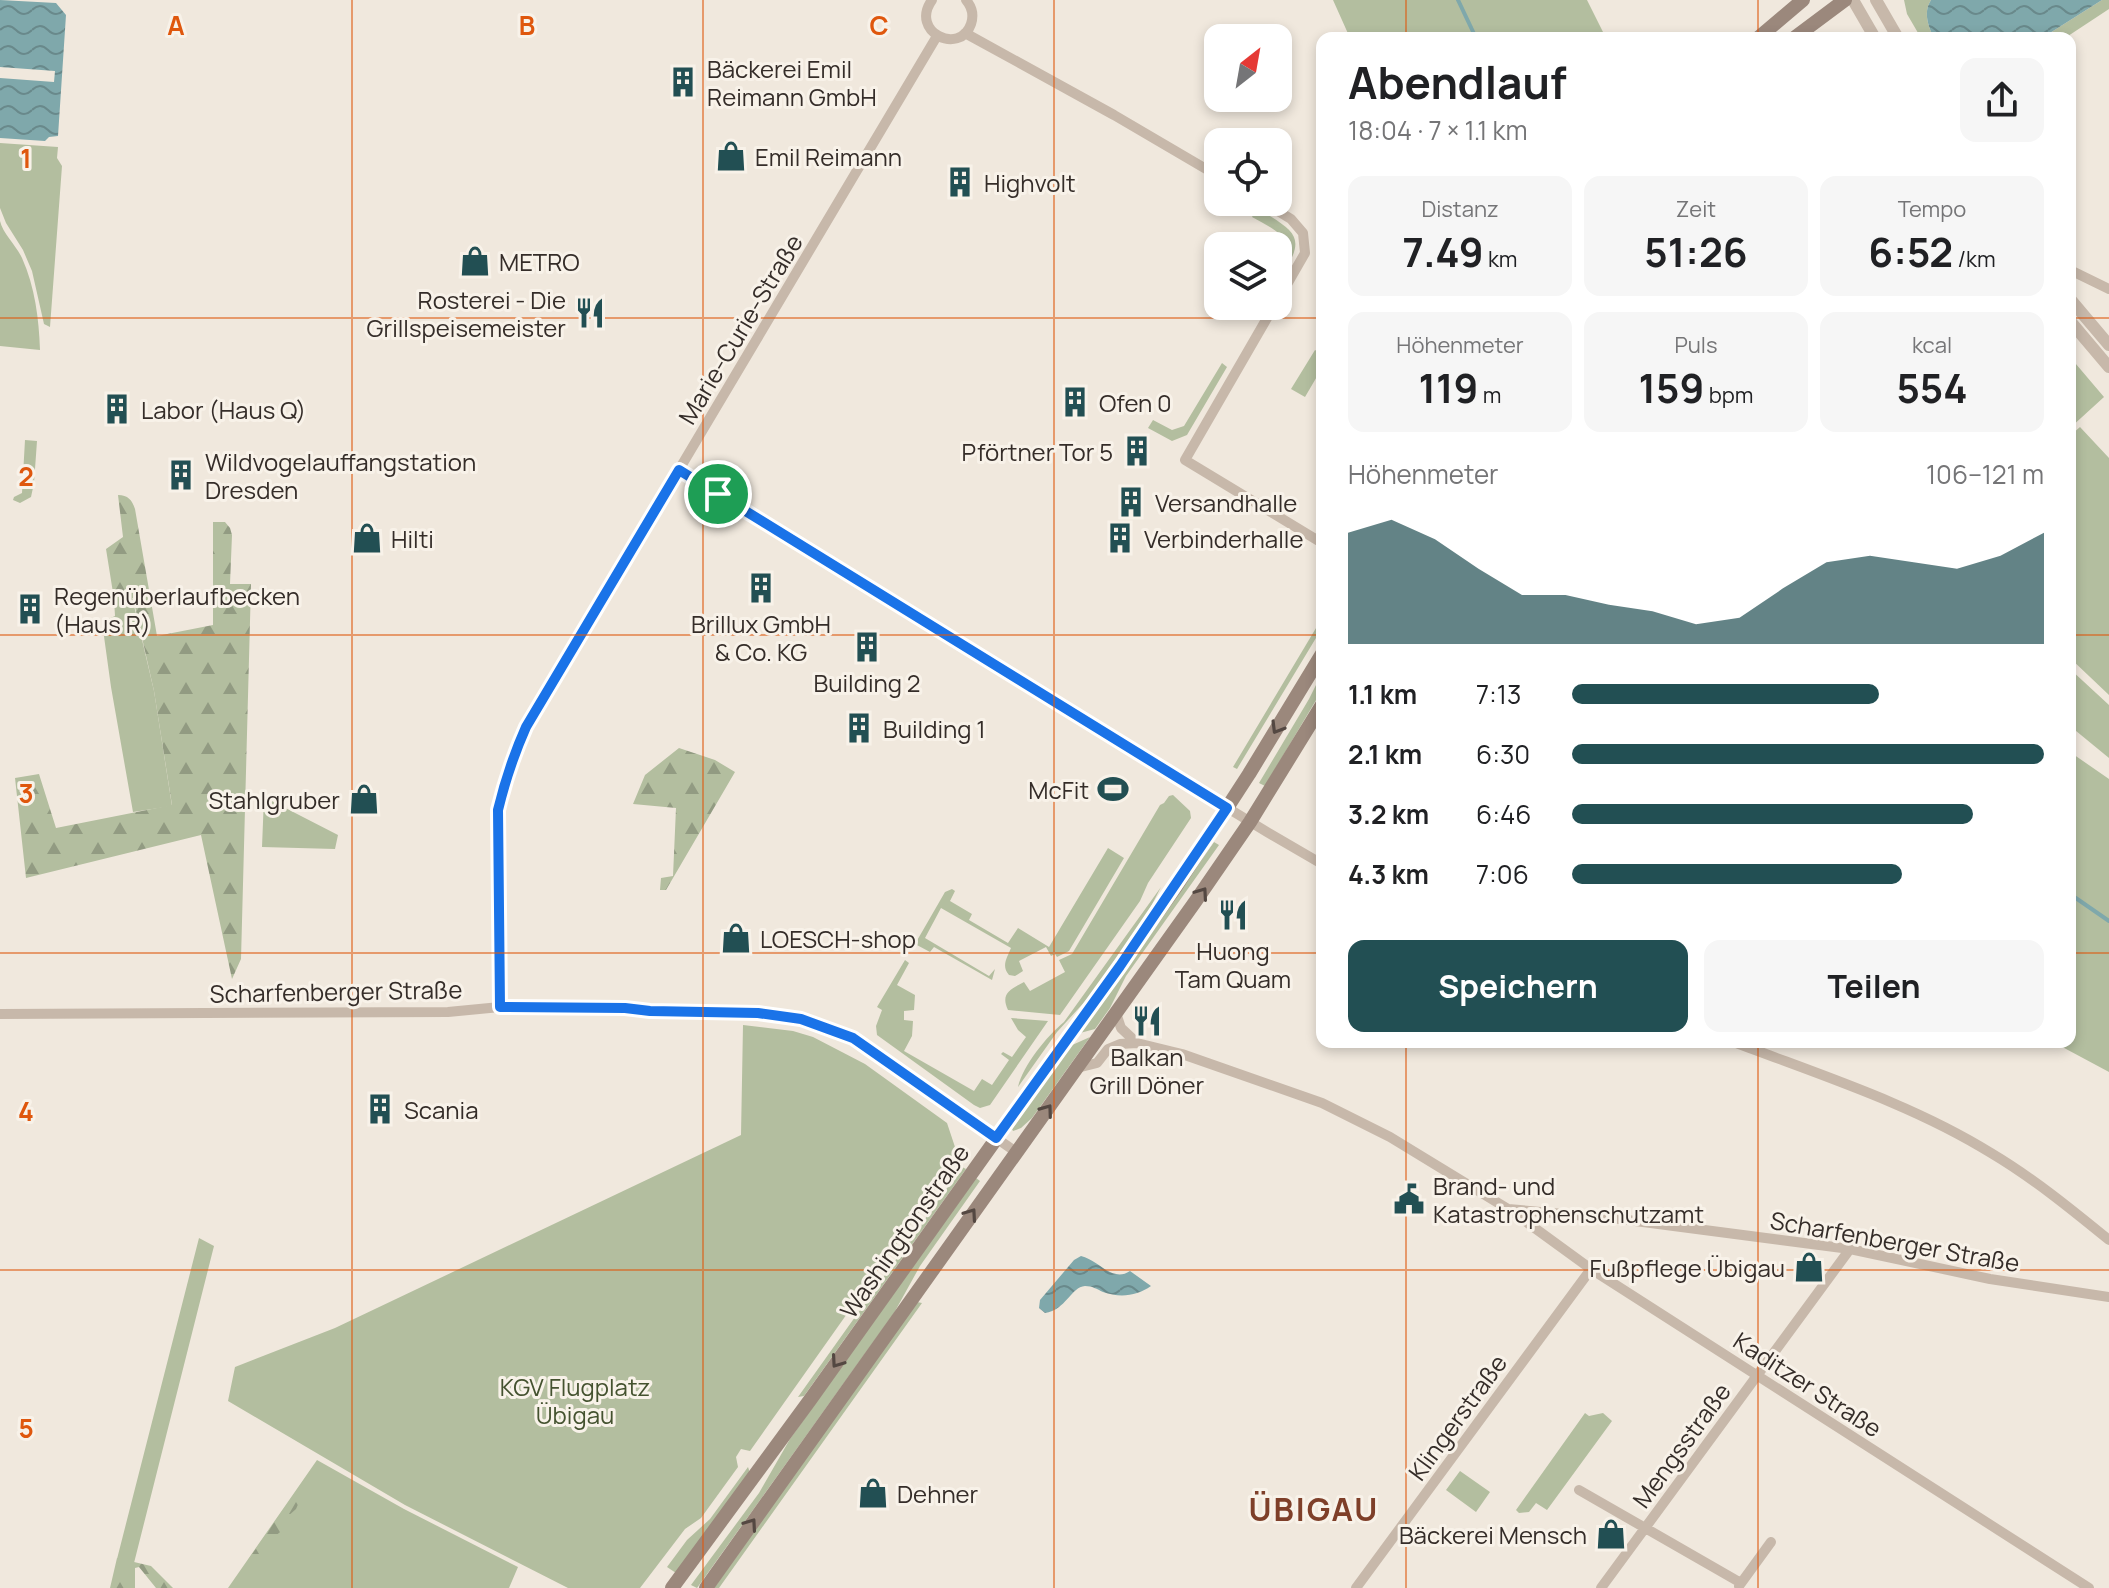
<!DOCTYPE html>
<html lang="de">
<meta charset="utf-8">
<style>
:root{--surface:#fff;--page:#f6f6f6;--text:#202124;--muted:#757577;--accent:#224f53}
body{margin:0;font-family:Manrope,sans-serif;background:var(--page);color:var(--text);height:100vh;display:flex;flex-direction:column;font-size:30px;white-space:nowrap}
*{box-sizing:border-box;margin:0}
p{font-size:26px;color:var(--muted)}
.icon{flex:none;width:44px;height:44px;fill:none;stroke:currentColor;stroke-width:2;stroke-linecap:round;stroke-linejoin:round}
.map{position:relative;flex:1;overflow:hidden}
.sheet{position:absolute;left:1316px;top:32px;width:760px;height:1016px;display:flex;flex-direction:column;background:var(--surface);border-radius:16px;box-shadow:0 4px 12px #0003}
.sheet>*{flex:none}
.needle{width:52px;rotate:31deg}
.fabs{position:absolute;left:1204px;top:24px;display:grid;gap:16px}
.fabs a{display:grid;place-items:center;width:88px;height:88px;border-radius:16px;background:var(--surface);box-shadow:0 4px 12px #0003;font-size:40px}
.pin{position:absolute;display:grid;place-items:center;width:68px;height:68px;color:#fff;margin:-34px;border:4px solid #fff;border-radius:50%;box-shadow:0 2px 8px #0007}
.round{display:grid;place-items:center;flex:none;width:84px;height:84px;border-radius:16px;background:var(--page)}
.overview{display:flex;align-items:center;justify-content:space-between;height:136px;padding:0 32px}
h1{font-size:44px;font-weight:700;line-height:60px}
.stats{display:grid;grid-template-columns:repeat(3,1fr);gap:12px;height:136px;padding:8px 32px}
.stats div{display:grid;align-content:center;border-radius:16px;background:var(--page);text-align:center}
.stats b{font-size:40px;font-weight:700}
.stats small{font-size:22px;font-weight:400}
.stats p{font-size:22px}
.chart{height:224px;padding:16px 32px}
.chart p{display:flex;justify-content:space-between}
.chart svg{width:100%;height:144px;margin-top:8px;fill:var(--accent);opacity:.7}
.action{display:flex;gap:16px;margin-top:auto;padding:16px 32px}
.action a{flex:1;height:92px;border-radius:16px;background:var(--accent);color:#fff;font-size:32px;font-weight:700;line-height:92px;text-align:center}
.action a+a{background:var(--page);color:var(--text)}
ul{padding:0 32px;list-style:none;font-size:26px}
li{display:grid;grid-template-columns:128px 96px 1fr;align-items:center;height:60px}
li i{height:20px;border-radius:10px;background:var(--accent)}
.map>svg:first-child{display:block}
</style>
<div class="map">
<svg width="2109" height="1588" viewBox="0 0 2109 1588">
<defs>
<pattern id="forest-firs" width="22" height="20" patternUnits="userSpaceOnUse" patternTransform="scale(2)"><rect width="22" height="20" fill="#b3be9f"/><path d="M5 1l3.5 6h-7zM16 11l3.5 6h-7z" fill="#929b82"/></pattern>
<pattern id="water-waves" width="16" height="10" patternUnits="userSpaceOnUse" patternTransform="scale(2)"><rect width="16" height="10" fill="#7fa8ab"/><path d="M0 5q4-4 8 0t8 0" fill="none" stroke="#69898b"/></pattern>
</defs>
<rect width="100%" height="100%" fill="#f0e8dd"/>
<path fill="#b3be9f" d="M1333,0H1587L1606,38H1350Z
M1904,0H1931C1923,12 1928,26 1934,38H1921L1907,14Z
M2102,0H2109V9L2065,38H2042Z
M0,143L58,147L57,158L62,166L50,327L44,324L32,271L23,250L6,223L0,208Z
M1257,208C1301,235 1306,237 1278,283C1278,270 1279,270 1285,258C1295,236 1267,226 1252,217Z
M0,221C3,234 16,245 22,258C35,287 39,319 40,350L0,346Z
M1315,350L1322,354V368L1305,397L1291,389Z
M2070,357L2104,397L2070,428Z
M1222,363L1227,367L1187,435L1172,441L1148,428L1153,420L1172,430L1184,426Z
M2080,427L2109,458V695L2070,658V437L2072,440L2074,438L2072,434Z
M25,440L37,441L34,483L31,497L20,503L13,500L14,497L22,493Z
M132,597L154,691L172,806L133,812L111,687L102,622L115,616L114,599Z
M1322,618V628L1237,769L1233,767Z
M2070,669L2109,705V758L2070,726Z
M1322,673V690L1265,786L1259,783L1309,699Z
M2070,752L2109,779V1072L2053,1042H2070Z
M1173,795L1190,811L1191,818L1148,883L1140,901L1060,1015L1008,1010C1000,993 1011,989 1024,982L1030,991L1065,972L1059,960L1072,954L1160,805L1164,803L1169,796Z
M264,797L338,835L335,849L262,847Z
M1214,842L1219,845L1126,976L1110,1008L1095,1029L1080,1033Z
M1108,848L1124,858L1069,951L1057,957L1055,954L1051,956L1046,947L1019,961L1023,971L1015,976L1009,975C1001,966 1007,958 1011,948L941,908L925,938L989,976L995,969L992,980L934,947L930,952L915,944L945,892L952,889L955,891L950,901L972,914L969,920L1008,943L1018,928L1049,947Z
M1161,887L1144,920L1089,997L1057,1032L1018,1087C1023,1065 1047,1036 1064,1022Z
M905,960L909,963L897,985L915,995L914,1010L904,1011V1020L913,1021L912,1036L904,1051L974,1091L982,1079L992,1085L1009,1060L1001,1054L1003,1052L1012,1057L1026,1037L1018,1030L1011,1018L1048,1021L990,1105L980,1108L974,1105L877,1035L876,1026L882,1010L877,1007Z
M743,1025L793,1031L813,1037L865,1064L947,1123L955,1147L960,1154L750,1451L741,1449L736,1457L738,1467L701,1518L685,1529L640,1588H568L405,1505L228,1401L235,1367L335,1328L741,1135Z
M1090,1037L1032,1118L1021,1128L1013,1131L1012,1129L1070,1046Z
M962,1167L966,1169L804,1396L798,1397Z
M976,1178L980,1181L920,1266L894,1313L697,1588L691,1585L759,1493L790,1439Z
M199,1238L214,1246L134,1563L117,1559Z
M917,1302L922,1303L719,1588H714Z
M1585,1413L1589,1416L1603,1413L1612,1421L1547,1510L1536,1503L1529,1512L1519,1513L1516,1510Z
M317,1460L404,1509L518,1567L509,1588H228Z
M748,1467L750,1473L676,1573L667,1567L687,1540L710,1519Z
M1460,1471L1490,1492L1476,1512L1446,1490Z"/>
<path fill="url(#forest-firs)" d="M118,495C128,495 132,500 135,509L157,636L213,625V522H225L230,528L232,535L230,584H251L241,959L232,979L201,835L26,878L15,778L39,774L56,828L172,805L154,691L133,598L114,599L106,549L123,537Z
M679,748L715,760L735,772L666,890H660L661,878L673,876L676,808L633,804L645,775Z
M315,1464L321,1467L323,1472L309,1495L299,1502L296,1509L287,1517L284,1529L270,1540L271,1550L259,1563L248,1560Z
M117,1558L151,1566L173,1588H156L139,1567L135,1568V1588H110Z"/>
<path fill="url(#water-waves)" d="M0,0L56,3L66,15L58,136L49,137L45,141L0,138V78L54,82L55,71L0,67Z
M1931,0H2102L2042,38H1934C1928,26 1923,12 1931,0Z
M1081,1256C1099,1260 1112,1283 1130,1271L1151,1286C1137,1296 1120,1298 1103,1292C1097,1289 1092,1286 1085,1286C1071,1287 1066,1310 1045,1313L1039,1308L1040,1300L1074,1260Z"/>
<g fill="none" stroke-linecap="round" stroke-linejoin="round">
<path stroke="#7fa8ab" stroke-width="4" d="M1458,0L1476,38
M2070,894L2109,921"/>
<path stroke="#c7b8aa" stroke-width="10" d="M932,0C909,32 960,56 971,24C974,15 972,7 966,0
M965,33L1114,115L1218,176
M1263,202L1291,219L1303,233L1305,253L1278,300
M2070,270L2109,289
M1274,306L1185,460L1322,543
M679,470L1046,694L1078,717L1267,832L1322,864
M500,1007L498,810C505,781 514,754 526,727L937,36
M1116,1013L1121,1028L1137,1043
M0,1014L448,1012L500,1007L625,1008L650,1011L758,1013L801,1019L853,1038L1016,1152
M1734,1042C1820,1075 1912,1104 1991,1153C2033,1178 2071,1209 2109,1240
M1077,1068L1097,1063L1108,1049L1120,1044L1137,1043L1182,1054L1322,1103L1390,1137L1508,1209L1620,1219L1850,1249L1990,1279L2109,1297
M1510,1210L1591,1269L2089,1588
M1579,1490L1741,1583
M1739,1586L1771,1542
M1356,1588L1591,1269
M1601,1588L1850,1249"/>
<path stroke="#c7b8aa" stroke-width="12" d="M1853,0L1875,38
M1876,0L1898,38
M2070,299L2109,345
M2070,321L2109,367"/>
<path stroke="#9b887c" stroke-width="14" d="M1758,38L1803,0
M1794,38L1845,0
M672,1588L810,1400L1175,888L1249,774L1322,654
M706,1588L1195,902L1250,822L1322,705"/>
</g>
<defs><path id="oneway-chevron" d="M-2-3.5L2.5 0L-2 3.5" fill="none" stroke-width="1.6" stroke-linecap="round" stroke-linejoin="round" transform="scale(2)"/></defs>
<g stroke="#544842">
<use href="#oneway-chevron" transform="translate(1277 728) rotate(121)"/>
<use href="#oneway-chevron" transform="translate(1202 893) rotate(-55)"/>
<use href="#oneway-chevron" transform="translate(1047 1110) rotate(-54)"/>
<use href="#oneway-chevron" transform="translate(971 1214) rotate(-55)"/>
<use href="#oneway-chevron" transform="translate(837 1362) rotate(125)"/>
<use href="#oneway-chevron" transform="translate(751 1524) rotate(-55)"/>
</g>
<g fill="none" stroke-linecap="round" stroke-linejoin="round">
<g stroke="#fff" stroke-width="16">
<path id="route" d="M679,470L1227,808L1120,966L996,1138L853,1038L801,1019L758,1013L650,1011L625,1008L500,1007L498,810C505,781 514,754 526,727Z"/>
</g>
<use href="#route" stroke="#1a73e8" stroke-width="10"/>
</g>
<path fill="none" stroke="#df570d" stroke-width="2" stroke-opacity="0.55" d="M352,0V1588M703,0V1588M1054,0V1588M1406,0V38M1758,0V38M0,318H1322M2070,318H2109M0,635H1322M2070,635H2109M0,953H1322M2070,953H2109M1406,1042V1588M1758,1042V1588M0,1270H2109"/>
<defs>
<g id="building-bare" transform="scale(2.4)"><path d="M-4-6H4V6H1V3H-1V6H-4ZM-2.5-4.3h1.7v1.8h-1.7ZM.8-4.3h1.7v1.8H.8ZM-2.5-1h1.7V.8h-1.7ZM.8-1h1.7V.8H.8Z" fill="#224f53" stroke="#f8f2e9" stroke-width="2.5" paint-order="stroke"/></g>
<g id="shop-bare" transform="scale(2.4)"><path d="M-5-2.5h2.3a2.7 3.5 0 0 1 5.4 0H5L5.5 6h-11ZM-1.5-2.5h3a1.5 2.3 0 0 0-3 0Z" fill="#224f53" stroke="#f8f2e9" stroke-width="2.5" paint-order="stroke"/></g>
<g id="restaurant-bare" transform="scale(2.4)"><path d="M-5-6h1v4h1v-4h1v4h1v-4h1v5L-1.5 .5V6h-2V.5L-5-1ZM5-6V6H3V1.5H1.5Q1.5-4 5-6Z" fill="#224f53" stroke="#f8f2e9" stroke-width="2.5" paint-order="stroke"/></g>
<g id="stadium-bare" transform="scale(2.4)"><path d="M0-5a6.5 5 0 1 0 0 10a6.5 5 0 1 0 0-10ZM-3.5-1.8h7v3.6h-7Z" fill="#224f53" stroke="#f8f2e9" stroke-width="2.5" paint-order="stroke"/></g>
<g id="civic-bare" transform="scale(2.4)"><path d="M-.6-6.5H3V-4.5H.6V-3L4-1V1h2V6H-6V1h2V-1L-.6-3ZM-1.2 2.5V6h2.4V2.5Z" fill="#224f53" stroke="#f8f2e9" stroke-width="2.5" paint-order="stroke"/></g>
</defs>
<g fill-rule="evenodd">
<use href="#building-bare" x="683" y="82"/>
<use href="#shop-bare" x="731" y="156"/>
<use href="#building-bare" x="960" y="182"/>
<use href="#shop-bare" x="475" y="261"/>
<use href="#restaurant-bare" x="590" y="313"/>
<use href="#building-bare" x="1075" y="402"/>
<use href="#building-bare" x="117" y="409"/>
<use href="#building-bare" x="1137" y="451"/>
<use href="#building-bare" x="181" y="475"/>
<use href="#building-bare" x="1131" y="502"/>
<use href="#shop-bare" x="367" y="538"/>
<use href="#building-bare" x="1120" y="538"/>
<use href="#building-bare" x="761" y="588"/>
<use href="#building-bare" x="30" y="609"/>
<use href="#building-bare" x="867" y="647"/>
<use href="#building-bare" x="859" y="728"/>
<use href="#stadium-bare" x="1113" y="789"/>
<use href="#shop-bare" x="364" y="799"/>
<use href="#restaurant-bare" x="1233" y="915"/>
<use href="#shop-bare" x="736" y="938"/>
<use href="#restaurant-bare" x="1147" y="1021"/>
<use href="#building-bare" x="380" y="1109"/>
<use href="#civic-bare" x="1409" y="1199"/>
<use href="#shop-bare" x="1809" y="1267"/>
<use href="#shop-bare" x="873" y="1493"/>
<use href="#shop-bare" x="1611" y="1534"/>
</g>
<g text-anchor="middle" dominant-baseline="central" stroke-width="6" stroke-linejoin="round" paint-order="stroke">
<g font-size="24" fill="#352d29" stroke="#f8f2e9" text-anchor="start">
<text x="707" y="68">Bäckerei Emil<tspan x="707" dy="28">Reimann GmbH</tspan></text>
<text x="755" y="156">Emil Reimann</text>
<text x="984" y="182">Highvolt</text>
<text x="499" y="261">METRO</text>
<text x="566" y="299" text-anchor="end">Rosterei - Die<tspan x="566" dy="28">Grillspeisemeister</tspan></text>
<text x="1099" y="402">Ofen 0</text>
<text x="141" y="409">Labor (Haus Q)</text>
<text x="1113" y="451" text-anchor="end">Pförtner Tor 5</text>
<text x="205" y="461">Wildvogelauffangstation<tspan x="205" dy="28">Dresden</tspan></text>
<text x="1155" y="502">Versandhalle</text>
<text x="391" y="538">Hilti</text>
<text x="1144" y="538">Verbinderhalle</text>
<text x="54" y="595">Regenüberlaufbecken<tspan x="54" dy="28">(Haus R)</tspan></text>
<text x="761" y="623" text-anchor="middle">Brillux GmbH<tspan x="761" dy="28">&amp; Co. KG</tspan></text>
<text x="867" y="682" text-anchor="middle">Building 2</text>
<text x="883" y="728">Building 1</text>
<text x="1089" y="789" text-anchor="end">McFit</text>
<text x="340" y="799" text-anchor="end">Stahlgruber</text>
<text x="760" y="938">LOESCH-shop</text>
<text x="1233" y="950" text-anchor="middle">Huong<tspan x="1233" dy="28">Tam Quam</tspan></text>
<text x="1147" y="1056" text-anchor="middle">Balkan<tspan x="1147" dy="28">Grill Döner</tspan></text>
<text x="404" y="1109">Scania</text>
<text x="1433" y="1185">Brand- und<tspan x="1433" dy="28">Katastrophenschutzamt</tspan></text>
<text x="1785" y="1267" text-anchor="end">Fußpflege Übigau</text>
<text x="897" y="1493">Dehner</text>
<text x="1587" y="1534" text-anchor="end">Bäckerei Mensch</text>
</g>
<g font-size="24" fill="#352d29" stroke="#f8f2e9">
<text transform="translate(740 329) rotate(-59)">Marie-Curie-Straße</text>
<text transform="translate(336 991) rotate(-1)">Scharfenberger Straße</text>
<text transform="translate(904 1231) rotate(-55)">Washingtonstraße</text>
<text transform="translate(1895 1241) rotate(10)">Scharfenberger Straße</text>
<text transform="translate(1808 1384) rotate(33)">Kaditzer Straße</text>
<text transform="translate(1457 1417) rotate(-54)">Klingerstraße</text>
<text transform="translate(1681 1445) rotate(-54)">Mengsstraße</text>
</g>
<g font-size="24" fill="#44522f" stroke="#f8f2e9">
<text x="575" y="1386">KGV Flugplatz<tspan x="575" dy="28">Übigau</tspan></text>
</g>
<g font-size="32" font-weight="bold" letter-spacing="2" fill="#7e3f29" stroke="#f8f2e9">
<text x="1314" y="1509">ÜBIGAU</text>
</g>
</g>
<g font-size="26" text-anchor="middle" font-weight="bold" fill="#df570d" stroke="#f8f2e9" stroke-width="6" stroke-linejoin="round" paint-order="stroke">
<text x="176" y="35">A</text>
<text x="527" y="35">B</text>
<text x="879" y="35">C</text>
<text x="26" y="168">1</text>
<text x="26" y="486">2</text>
<text x="26" y="803">3</text>
<text x="26" y="1121">4</text>
<text x="26" y="1438">5</text>
</g>
</svg>
<div class="fabs">
<a><svg class="needle" viewBox="-14 -14 28 28"><path d="M0-13l5 13h-10z" fill="#e53935"/><path d="M0 13l5-13h-10z" fill="#757577"/></svg></a>
<a><svg class="icon" aria-label="locate" viewBox="0 0 24 24"><circle cx="12" cy="12" r="6"/><path d="M12 2v4M12 18v4M2 12h4M18 12h4"/></svg></a>
<a><svg class="icon" aria-label="layers" viewBox="0 0 24 24"><path d="M12 4l9 5-9 5-9-5zM3 14l9 5 9-5"/></svg></a>
</div>
<div class="pin" style="left:718px;top:494px;background:#1e9e55"><svg class="icon" aria-label="arrive" viewBox="0 0 24 24"><path d="M6 21V4h12l-3 4 3 4H6"/></svg></div>
<section class="sheet">
<div class="overview"><div><h1>Abendlauf</h1><p>18:04 · 7 × 1.1 km</p></div><a class="round"><svg class="icon" aria-label="share" viewBox="0 0 24 24"><path d="M12 15V3M7 8l5-5 5 5M5 13v7h14v-7"/></svg></a></div>
<div class="stats">
<div><p>Distanz</p><b>7.49<small> km</small></b></div>
<div><p>Zeit</p><b>51:26</b></div>
<div><p>Tempo</p><b>6:52<small> /km</small></b></div>
</div>
<div class="stats">
<div><p>Höhenmeter</p><b>119<small> m</small></b></div>
<div><p>Puls</p><b>159<small> bpm</small></b></div>
<div><p>kcal</p><b>554</b></div>
</div>
<div class="chart"><p><span>Höhenmeter</span>106–121 m</p>
<svg viewBox="0 0 160 44" preserveAspectRatio="none"><path d="M0 44V10L10 6L20 12L30 21L40 29L50 29L60 32L70 34L80 38L90 36L100 27L110 19L120 17L130 19L140 21L150 17L160 10V44z"/></svg>
</div>
<ul>
<li><b>1.1 km</b>7:13<i style="width:65%"></i></li>
<li><b>2.1 km</b>6:30<i style="width:100%"></i></li>
<li><b>3.2 km</b>6:46<i style="width:85%"></i></li>
<li><b>4.3 km</b>7:06<i style="width:70%"></i></li>
</ul>
<div class="action"><a>Speichern</a><a>Teilen</a></div>
</section>
</div>
